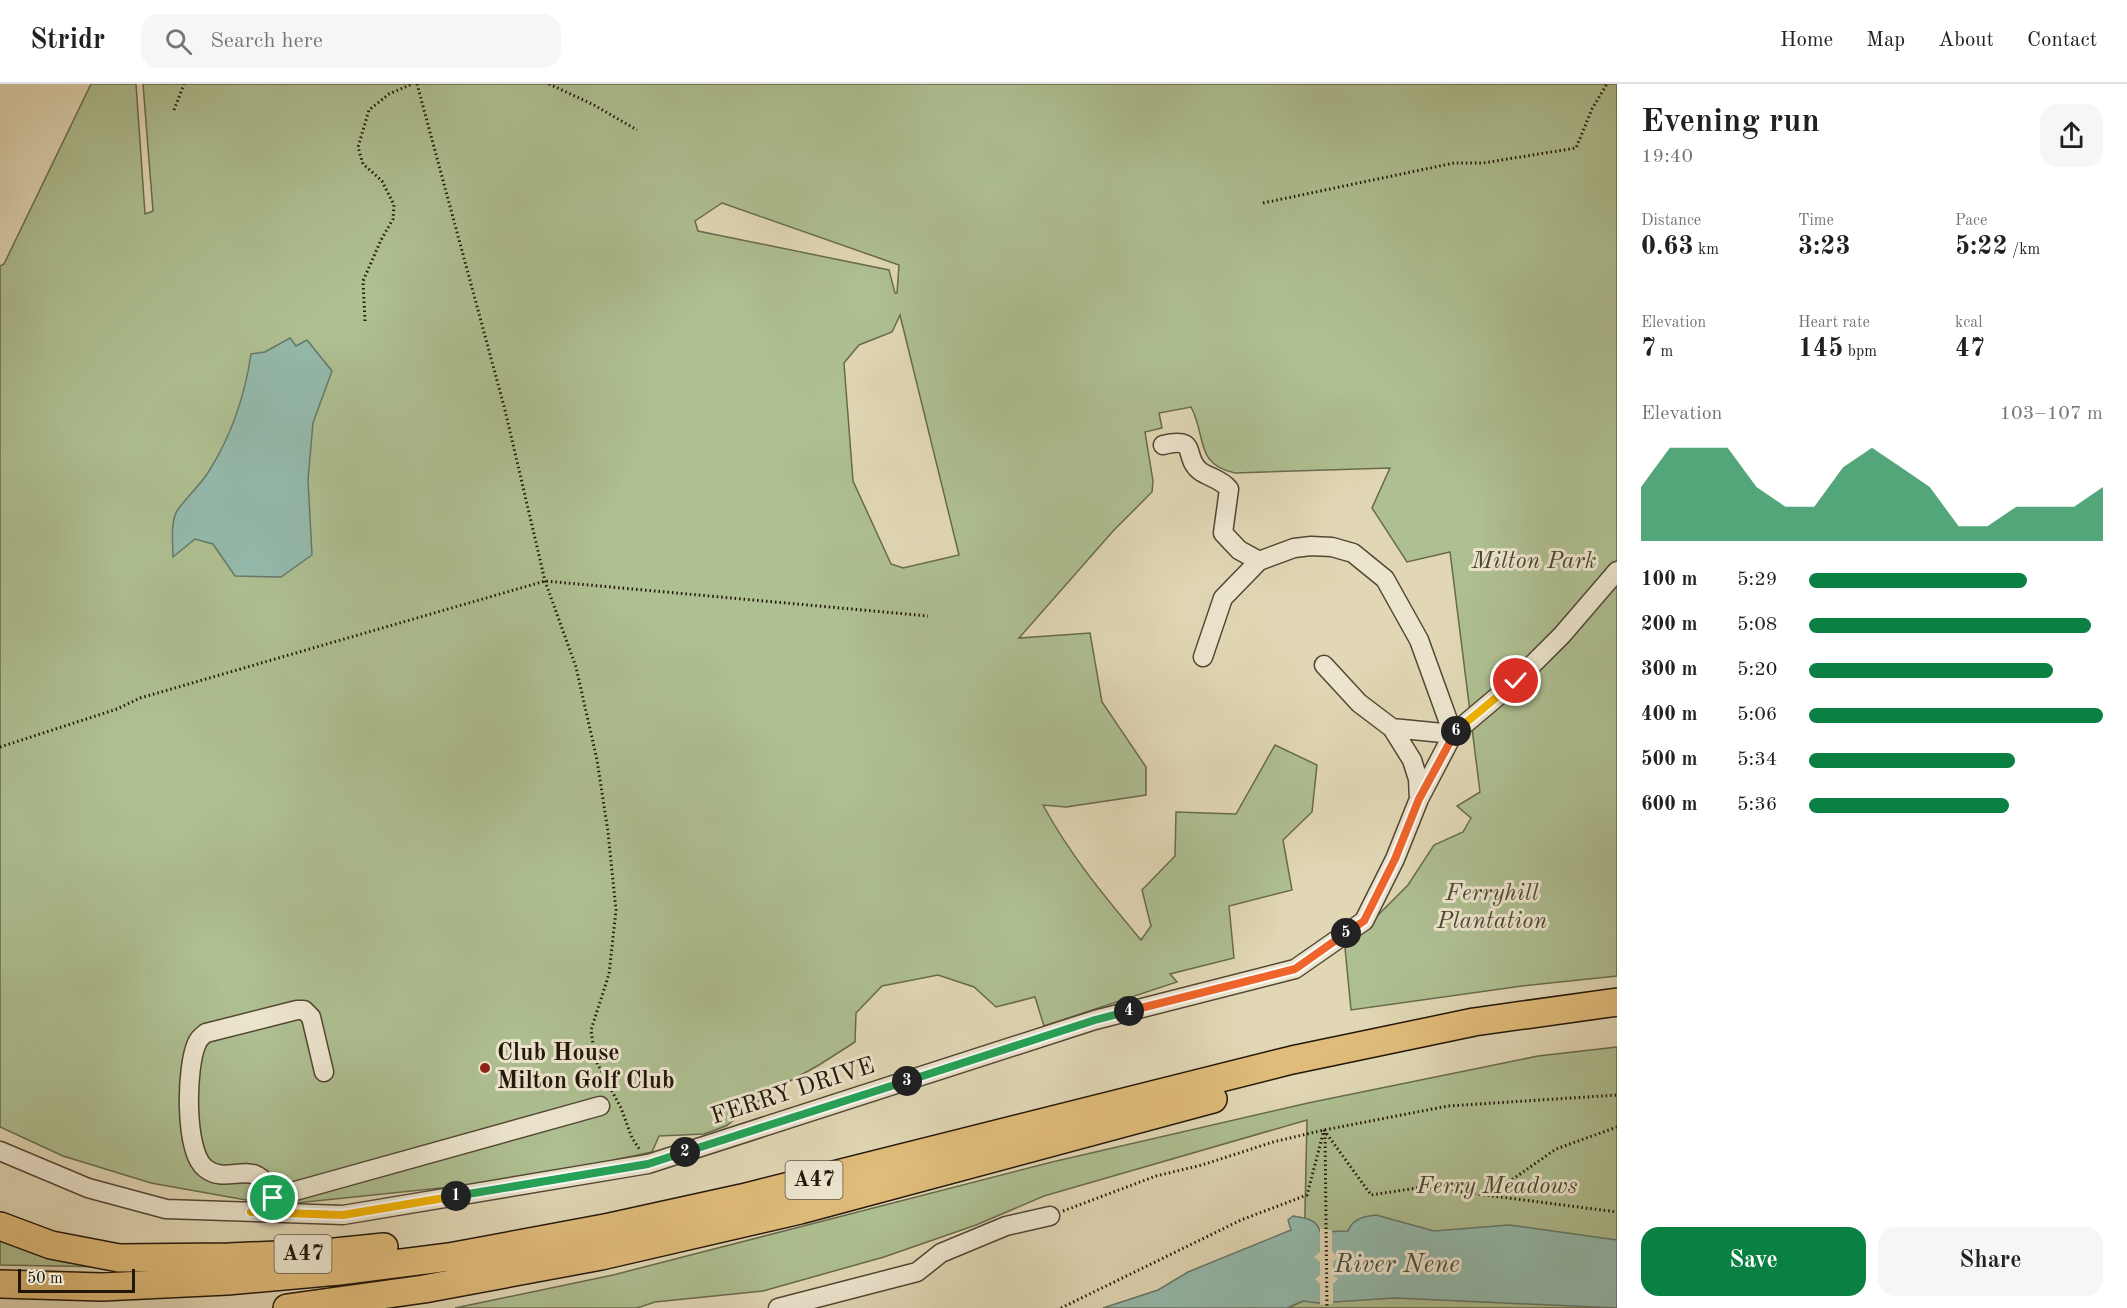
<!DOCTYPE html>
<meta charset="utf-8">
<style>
:root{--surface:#fff;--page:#f6f6f6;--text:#202124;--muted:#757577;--line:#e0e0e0;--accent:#0b8043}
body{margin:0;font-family:"Old Standard TT",serif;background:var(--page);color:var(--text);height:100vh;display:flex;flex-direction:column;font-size:22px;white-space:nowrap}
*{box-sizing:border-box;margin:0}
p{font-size:20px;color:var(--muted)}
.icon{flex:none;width:33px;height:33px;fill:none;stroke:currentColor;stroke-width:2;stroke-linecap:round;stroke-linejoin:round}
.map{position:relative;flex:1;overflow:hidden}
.panel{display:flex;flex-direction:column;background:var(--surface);width:510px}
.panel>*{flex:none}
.scale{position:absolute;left:18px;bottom:15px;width:117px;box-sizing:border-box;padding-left:6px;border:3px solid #221609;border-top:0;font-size:16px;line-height:21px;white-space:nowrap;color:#221609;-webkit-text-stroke:4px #ece5ce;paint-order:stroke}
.pin{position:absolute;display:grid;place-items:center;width:51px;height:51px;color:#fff;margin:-26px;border:3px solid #fff;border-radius:50%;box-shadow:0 2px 6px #0007}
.km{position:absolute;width:30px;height:30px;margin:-15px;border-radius:50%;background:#222;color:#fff;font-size:16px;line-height:30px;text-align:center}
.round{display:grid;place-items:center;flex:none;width:63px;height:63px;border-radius:18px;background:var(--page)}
.head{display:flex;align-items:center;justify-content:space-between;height:102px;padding:0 24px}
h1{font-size:33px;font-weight:700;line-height:45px}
.stats{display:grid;grid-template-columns:repeat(3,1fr);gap:9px;height:102px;padding:6px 24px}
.stats div{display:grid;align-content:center}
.stats b{font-size:26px;font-weight:700}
.stats small{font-size:16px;font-weight:400}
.stats p{font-size:16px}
.chart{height:168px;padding:12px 24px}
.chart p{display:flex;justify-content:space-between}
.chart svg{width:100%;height:108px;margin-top:6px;fill:var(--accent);opacity:.7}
.button{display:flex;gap:12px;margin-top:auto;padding:12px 24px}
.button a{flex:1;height:69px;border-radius:18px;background:var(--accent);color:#fff;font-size:24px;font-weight:700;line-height:69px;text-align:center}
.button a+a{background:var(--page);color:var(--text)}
ul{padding:0 24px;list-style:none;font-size:20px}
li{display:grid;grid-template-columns:96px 72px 1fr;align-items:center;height:45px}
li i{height:15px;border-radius:8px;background:var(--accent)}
header{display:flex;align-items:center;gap:36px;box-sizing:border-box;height:84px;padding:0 30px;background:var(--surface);border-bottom:2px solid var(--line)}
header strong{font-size:28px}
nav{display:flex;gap:33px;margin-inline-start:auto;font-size:21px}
.search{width:420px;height:54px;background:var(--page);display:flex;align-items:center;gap:15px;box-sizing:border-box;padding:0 21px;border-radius:18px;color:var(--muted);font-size:22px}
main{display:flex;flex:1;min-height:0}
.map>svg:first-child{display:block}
</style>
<header>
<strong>Stridr</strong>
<div class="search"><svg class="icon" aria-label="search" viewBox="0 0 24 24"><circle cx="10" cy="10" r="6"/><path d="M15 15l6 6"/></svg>Search here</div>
<nav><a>Home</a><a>Map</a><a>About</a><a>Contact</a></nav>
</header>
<main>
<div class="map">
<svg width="1617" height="1224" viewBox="0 0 1617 1224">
<rect width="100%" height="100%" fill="#e1d7b4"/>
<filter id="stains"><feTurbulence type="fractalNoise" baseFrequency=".00333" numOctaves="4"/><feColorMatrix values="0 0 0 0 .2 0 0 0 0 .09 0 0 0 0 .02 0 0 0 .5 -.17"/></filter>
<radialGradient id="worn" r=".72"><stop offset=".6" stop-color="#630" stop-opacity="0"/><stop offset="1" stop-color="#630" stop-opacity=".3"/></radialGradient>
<path fill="#aebf91" stroke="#686a4d" stroke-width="1.5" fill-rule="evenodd" d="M91,0H136L145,130L153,127L143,0H1617V892L1522,902L1351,926L1345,864L1408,801L1434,761L1463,748L1471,734L1457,722L1480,708L1450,468L1407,478L1372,424L1390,384L1235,389C1194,380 1207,353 1191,323L1159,329L1162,344L1145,348L1153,397L1152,408L1114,446L1019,554L1090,549L1102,618L1146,683V711L1066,723L1043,721C1070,771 1105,813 1141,856L1151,842L1142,806L1175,772L1176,728L1236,730L1275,661L1317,681L1312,728L1283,756L1292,806L1229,822L1234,874L1170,890L1177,898L1044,942L1035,913L996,923L974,903L938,891L882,902L856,929L855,958L819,981L772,1007L726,1042L704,1050L659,1052L652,1068L518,1096L296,1119L246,1116L151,1099L63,1072L0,1043V182L4,180ZM722,119L899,181L897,209H895L889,186L698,147L695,137ZM900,231L959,471L903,484L891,480L853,397L844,279L859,261L892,248Z
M1617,963V1224H1288L1303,1217L1307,1036L1044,1112L976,1141L884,1173L763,1207L655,1218L637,1224H455L613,1191L1052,1078L1308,1019L1538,972Z
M0,1154L111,1183L0,1181Z"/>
<path fill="#94baac" stroke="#66786b" stroke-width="1.5" d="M290,254L296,262L307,256L332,287L313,339L308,396L312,471L281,493L235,492L213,460L195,455L173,473C173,460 170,439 177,427C186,413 200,402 209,387C231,352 245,311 251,270L265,268Z
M1376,1131L1434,1147L1509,1141L1617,1156V1224L1395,1214L1318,1219L1303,1217L1287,1224H1103L1158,1206L1188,1188L1291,1146L1288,1136L1293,1132C1304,1134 1318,1135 1320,1148L1348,1147C1352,1135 1364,1132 1376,1131Z"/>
<path fill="#e1d7b4" d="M1318,1139L1322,1145L1332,1146V1167L1338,1173L1333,1178V1191L1338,1195L1333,1200V1220L1320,1221V1200L1315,1195L1320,1191V1178L1314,1173L1320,1168V1144Z"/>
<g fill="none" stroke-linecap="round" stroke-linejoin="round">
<g stroke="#524634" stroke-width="21">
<path id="minor" d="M1163,361C1200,352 1182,373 1200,387C1210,394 1221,395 1229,405L1223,449L1239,466L1259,477
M1203,573L1223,514L1259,477L1294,464L1311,462L1332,463L1353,469L1385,495L1419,556L1453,650L1392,644
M1324,581L1359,619L1392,644L1412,676L1418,695L1419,715
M0,1067L88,1104L166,1125L343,1131L648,1080L1095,936L1295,885L1364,837L1395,775L1419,715L1453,650L1516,597L1562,551L1617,487
M273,1114C257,1068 229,1104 205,1084C184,1067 186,982 197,959C199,954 202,952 206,949L297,926H304L311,933L324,988
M265,1119L270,1114L600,1022
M778,1224L917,1188L941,1169L1006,1142L1050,1132"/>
</g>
<g stroke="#221609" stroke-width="30">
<path id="highway" d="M0,1142L51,1161L119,1174L229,1173L325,1169L384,1163
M0,1200L102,1203L227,1197L339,1187L449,1173L610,1143L742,1114L1292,976L1474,938L1617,918
M287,1224L424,1205L601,1172L800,1126L1213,1015"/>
</g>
<path stroke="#221609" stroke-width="3" stroke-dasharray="1.5 3" stroke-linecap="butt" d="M417,0L505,326L545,497L576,583L597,676L608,748L616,826L609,890L591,946L595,975L621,1024L632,1054L640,1066
M549,0L594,21L637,46
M174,26L184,0
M1263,119L1454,79H1483L1576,64L1592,25L1607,0
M365,237L363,197L381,156L393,135L394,121L382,97L363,80L358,63L369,26L389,10L412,0
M0,663L117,625L140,614L545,497L928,532
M1324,1046L1371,1111L1423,1103L1617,1128
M1325,1049L1327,1224
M1490,1111L1556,1065L1617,1043
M1063,1127L1156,1092L1202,1081L1273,1058L1324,1046L1448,1022L1617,1011
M1061,1224L1241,1136L1307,1111L1324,1046"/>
<use href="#minor" stroke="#ece5ce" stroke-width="18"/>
<use href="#highway" stroke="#e0bc7a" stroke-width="27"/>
</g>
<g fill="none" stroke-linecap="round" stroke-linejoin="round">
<g stroke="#fff" stroke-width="12">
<path id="split-1" d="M273,1114L251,1128L343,1131L456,1112"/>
</g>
<g stroke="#fff" stroke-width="12">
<path id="split-2" d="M456,1112L648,1080L685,1068"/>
</g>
<g stroke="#fff" stroke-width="12">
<path id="split-3" d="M685,1068L907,997"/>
</g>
<g stroke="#fff" stroke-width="12">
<path id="split-4" d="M907,997L1095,936L1129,927"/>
</g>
<g stroke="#fff" stroke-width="12">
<path id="split-5" d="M1129,927L1295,885L1346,849"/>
</g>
<g stroke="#fff" stroke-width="12">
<path id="split-6" d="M1346,849L1364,837L1395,775L1419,715L1456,647"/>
</g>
<g stroke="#fff" stroke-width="12">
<path id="split-7" d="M1456,647L1516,597"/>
</g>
<use href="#split-1" stroke="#f5b400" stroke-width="8"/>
<use href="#split-2" stroke="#22a559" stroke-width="8"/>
<use href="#split-3" stroke="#22a559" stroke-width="8"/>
<use href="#split-4" stroke="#22a559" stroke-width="8"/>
<use href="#split-5" stroke="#f0652b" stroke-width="8"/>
<use href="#split-6" stroke="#f0652b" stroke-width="8"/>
<use href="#split-7" stroke="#f5b400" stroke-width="8"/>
</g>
<circle fill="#8f2418" stroke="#ece5ce" stroke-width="2" cx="485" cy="984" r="6"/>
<g text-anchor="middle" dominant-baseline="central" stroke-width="6" stroke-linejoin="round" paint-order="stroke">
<g fill="#ece5ce" stroke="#5f5444" stroke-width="1.5">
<rect x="785.5" y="1077" width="57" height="38" rx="4.5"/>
<rect x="274.5" y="1151" width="57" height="38" rx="4.5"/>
</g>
<g font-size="22" font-weight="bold" fill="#221609">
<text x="814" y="1096">A47</text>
<text x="303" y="1170">A47</text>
</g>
<g font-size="24" font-style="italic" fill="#4c4932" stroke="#ece5ce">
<text x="1534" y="478">Milton Park</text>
<text x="1492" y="810">Ferryhill<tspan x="1492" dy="28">Plantation</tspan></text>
<text x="1497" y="1103">Ferry Meadows</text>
</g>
<g font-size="24" font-weight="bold" fill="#221609" stroke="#ece5ce" text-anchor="start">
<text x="497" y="970">Club House<tspan x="497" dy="28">Milton Golf Club</tspan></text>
</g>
<g font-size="24" fill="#221609" stroke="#ece5ce">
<text transform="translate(793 1008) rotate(-18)">FERRY DRIVE</text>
</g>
<g font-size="26" font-style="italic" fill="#4a4f42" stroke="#ece5ce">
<text x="1397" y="1181">River Nene</text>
</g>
</g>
<rect width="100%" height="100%" filter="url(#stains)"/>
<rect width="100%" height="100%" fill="url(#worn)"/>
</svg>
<div class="scale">50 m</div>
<div class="pin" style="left:273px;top:1114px;background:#1e9e55"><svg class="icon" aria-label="arrive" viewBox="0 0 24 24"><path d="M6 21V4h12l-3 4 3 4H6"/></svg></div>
<div class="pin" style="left:1516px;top:597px;background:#d93025"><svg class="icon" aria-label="check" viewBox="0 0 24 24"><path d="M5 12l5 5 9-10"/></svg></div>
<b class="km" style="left:456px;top:1112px">1</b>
<b class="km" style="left:685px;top:1068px">2</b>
<b class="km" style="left:907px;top:997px">3</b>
<b class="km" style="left:1129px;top:927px">4</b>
<b class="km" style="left:1346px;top:849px">5</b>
<b class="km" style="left:1456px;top:647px">6</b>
</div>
<section class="panel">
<div class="head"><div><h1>Evening run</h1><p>19:40</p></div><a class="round"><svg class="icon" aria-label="share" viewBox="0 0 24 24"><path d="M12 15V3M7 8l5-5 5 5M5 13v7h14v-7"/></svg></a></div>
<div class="stats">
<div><p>Distance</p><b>0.63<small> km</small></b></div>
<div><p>Time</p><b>3:23</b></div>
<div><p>Pace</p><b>5:22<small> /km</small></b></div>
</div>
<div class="stats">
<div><p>Elevation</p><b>7<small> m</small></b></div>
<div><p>Heart rate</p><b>145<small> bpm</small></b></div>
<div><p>kcal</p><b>47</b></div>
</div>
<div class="chart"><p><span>Elevation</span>103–107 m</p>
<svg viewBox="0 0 160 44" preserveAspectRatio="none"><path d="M0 44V22L10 6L20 6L30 6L40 22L50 30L60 30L70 14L80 6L90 14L100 22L110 38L120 38L130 30L140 30L150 30L160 22V44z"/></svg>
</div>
<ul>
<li><b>100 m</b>5:29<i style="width:74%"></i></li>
<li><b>200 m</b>5:08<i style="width:96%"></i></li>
<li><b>300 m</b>5:20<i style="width:83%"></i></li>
<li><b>400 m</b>5:06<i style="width:100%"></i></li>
<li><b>500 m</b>5:34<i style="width:70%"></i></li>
<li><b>600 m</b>5:36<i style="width:68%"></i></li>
</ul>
<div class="button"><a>Save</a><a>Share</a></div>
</section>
</main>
